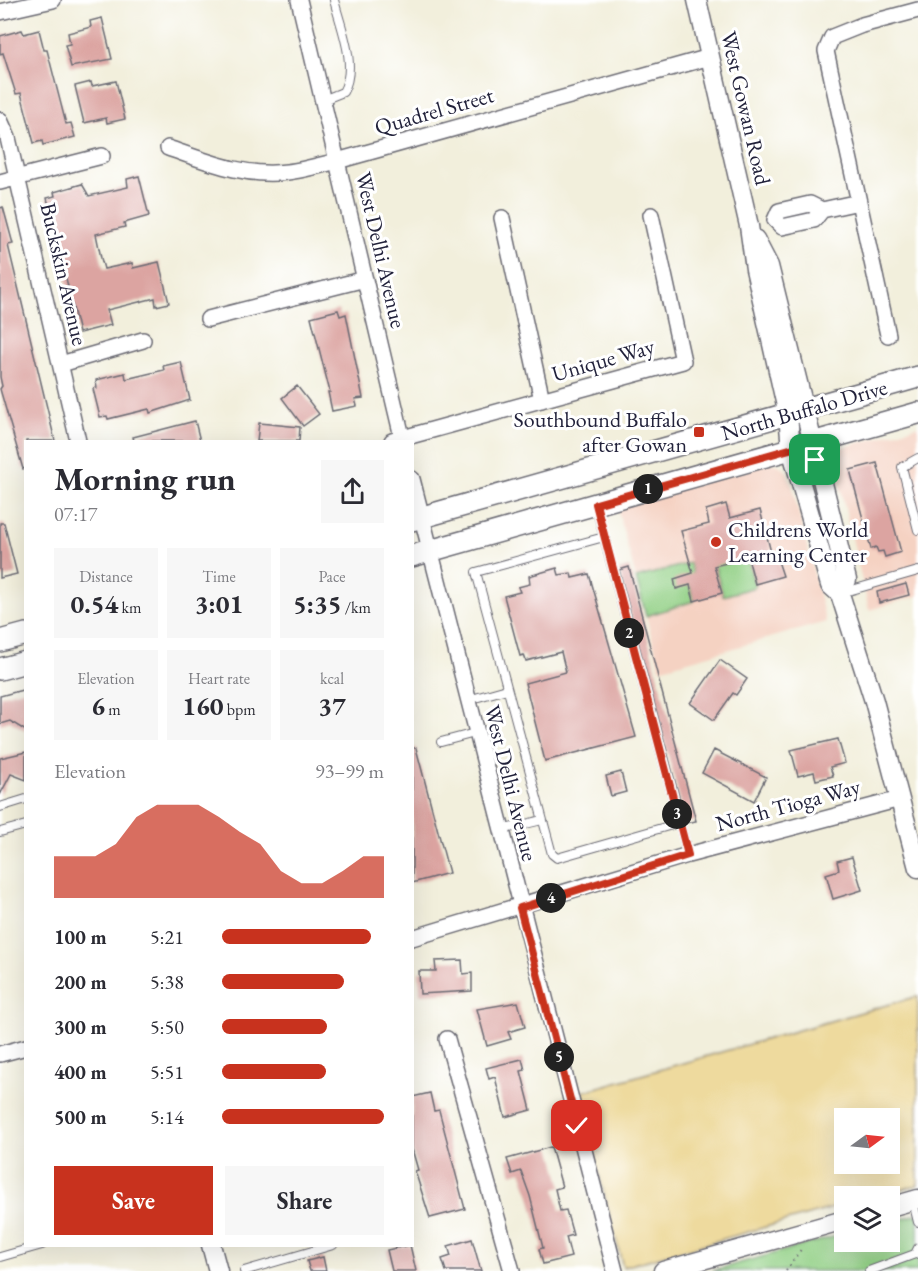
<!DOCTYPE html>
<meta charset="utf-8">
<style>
:root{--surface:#fff;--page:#f7f7f7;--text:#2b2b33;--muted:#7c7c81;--accent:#c8321e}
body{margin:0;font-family:"EB Garamond",serif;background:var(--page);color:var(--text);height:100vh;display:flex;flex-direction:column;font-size:22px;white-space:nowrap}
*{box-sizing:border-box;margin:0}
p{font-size:20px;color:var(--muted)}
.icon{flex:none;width:33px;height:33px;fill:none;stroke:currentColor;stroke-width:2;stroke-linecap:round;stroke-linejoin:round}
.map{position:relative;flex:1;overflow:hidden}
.drawer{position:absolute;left:24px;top:440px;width:390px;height:807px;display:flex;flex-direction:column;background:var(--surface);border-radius:0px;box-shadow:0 6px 24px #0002}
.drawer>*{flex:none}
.needle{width:39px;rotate:75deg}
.fabs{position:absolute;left:834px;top:1108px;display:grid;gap:12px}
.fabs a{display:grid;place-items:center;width:66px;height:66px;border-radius:0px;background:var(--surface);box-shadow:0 6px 24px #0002;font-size:30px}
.pin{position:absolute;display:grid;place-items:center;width:51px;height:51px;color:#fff;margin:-26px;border-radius:12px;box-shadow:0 3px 9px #0006}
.km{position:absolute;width:30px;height:30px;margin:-15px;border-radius:50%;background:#222;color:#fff;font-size:16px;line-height:30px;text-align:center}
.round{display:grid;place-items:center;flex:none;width:63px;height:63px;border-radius:0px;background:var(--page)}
.headline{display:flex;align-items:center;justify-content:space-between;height:102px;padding:0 30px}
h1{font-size:33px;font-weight:700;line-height:45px}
.figures{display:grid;grid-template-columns:repeat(3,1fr);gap:9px;height:102px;padding:6px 30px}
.figures div{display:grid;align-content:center;border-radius:0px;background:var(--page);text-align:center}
.figures b{font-size:26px;font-weight:700}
.figures small{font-size:16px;font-weight:400}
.figures p{font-size:16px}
.chart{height:168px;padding:12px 30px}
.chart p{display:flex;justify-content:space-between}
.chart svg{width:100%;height:108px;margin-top:6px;fill:var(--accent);opacity:.7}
.button{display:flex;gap:12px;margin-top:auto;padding:12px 30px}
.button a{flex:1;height:69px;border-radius:0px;background:var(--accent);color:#fff;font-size:24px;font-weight:700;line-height:69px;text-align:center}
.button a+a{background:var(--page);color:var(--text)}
ul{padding:0 30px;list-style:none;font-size:20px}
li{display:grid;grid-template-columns:96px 72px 1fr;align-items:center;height:45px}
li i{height:15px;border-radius:8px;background:var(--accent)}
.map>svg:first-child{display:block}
</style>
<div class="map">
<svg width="918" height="1271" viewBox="0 0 918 1271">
<rect width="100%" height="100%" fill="#fff"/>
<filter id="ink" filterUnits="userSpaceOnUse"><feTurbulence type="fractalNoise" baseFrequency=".0167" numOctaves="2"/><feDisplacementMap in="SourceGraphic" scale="12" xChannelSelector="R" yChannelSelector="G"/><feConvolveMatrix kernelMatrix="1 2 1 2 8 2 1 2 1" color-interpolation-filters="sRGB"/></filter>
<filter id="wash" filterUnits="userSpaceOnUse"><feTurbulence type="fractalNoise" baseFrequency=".008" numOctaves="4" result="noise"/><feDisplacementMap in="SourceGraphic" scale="24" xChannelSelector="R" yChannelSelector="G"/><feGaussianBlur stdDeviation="1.35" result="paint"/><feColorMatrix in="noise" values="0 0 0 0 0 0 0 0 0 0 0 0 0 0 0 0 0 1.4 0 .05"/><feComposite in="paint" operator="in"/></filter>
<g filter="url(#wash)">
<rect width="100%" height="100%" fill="#f2efdc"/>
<path fill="#f5d2c2" d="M918,426V596L869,610L833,457L838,449Z
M770,463L779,465L787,472L791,482L826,622L660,669L617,507Z"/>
<path fill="#93d086" stroke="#5a7960" stroke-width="1.5" d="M743,540L755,587L723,596L710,549Z
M690,563L695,581L689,583L694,601L646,616L636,578Z
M918,1214V1271H711L844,1234V1242H890V1222Z"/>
<path fill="#eeda9e" stroke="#887e6c" stroke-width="1.5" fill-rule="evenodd" d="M918,996V1185L874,1197H844V1205L623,1267L578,1093ZM844,1119H890V1164H844Z"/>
<g id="blocks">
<path fill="#dca4a1" d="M102,18L112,59L71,67L65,45L70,44L68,33L91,27L90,21Z
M22,30L24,34L39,30L44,50H47L66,124L71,123L75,137L43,145L42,141L34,143L21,93L16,94L3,53L0,54V36Z
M116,81L125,119L107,123L106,118L84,123L75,86L91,82L92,86Z
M139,176L149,216L124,223L125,227L96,234L101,258L104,269L132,263L133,268L159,262L169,303L156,306L155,298L107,310L111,325L79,333L47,198L55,196L54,192L82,184L89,196L128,187L127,179Z
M3,207L13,244L8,245L14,270L55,441H26V468L23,469L0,389L2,386L0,377V208Z
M338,310L340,316L346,314L363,398L355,399L357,406L332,411L328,392H330L311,317Z
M181,362L190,400L150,413L149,409L108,419L107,416L100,417L93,389L97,388L96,380L125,373L126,379L164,370L163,366Z
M297,386L319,414L303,426L282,398Z
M195,421L200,441H134L133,437Z
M259,423L300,427L299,441H257Z
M877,463L901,552L885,557L883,551L878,552L876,547L871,549L850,470Z
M726,504L730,518L760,510L773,560L777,558L783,576L755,584L748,558L714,566L722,593L694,601L690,585L676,589L674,579L693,573L681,531L709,524L706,510Z
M0,523H4L17,574L0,578Z
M629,567L696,821L686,823L619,570Z
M557,568L559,575L571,573L572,578L589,574L636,737L545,761L525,683L566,672L561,652L526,661L524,655L520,656L504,596L520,592L518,587L530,584L529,576Z
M906,584L909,595L879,603L877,592Z
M720,660L747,679L736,695L733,693L714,720L690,703Z
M26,689V731L10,721L0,724V696Z
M838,739L845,763L830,767L833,776L816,780L814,772L798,776L791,750Z
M412,748H416L449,873L412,883Z
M714,750L766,777L754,801L702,773Z
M26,752V780L11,774L0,795V758Z
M621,772L626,792L611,796L606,776Z
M852,857L862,890L833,899L826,874L839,870L837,861Z
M462,960L463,974L472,973V991L420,994L419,971H436L435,961Z
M518,1002L525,1027L508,1032L511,1039L487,1046L477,1009Z
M522,1059L525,1070L521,1071L531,1110L505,1117L495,1077L489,1079L486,1068Z
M430,1093L434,1111L439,1110L465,1209L430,1218L415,1171L418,1170L412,1149V1097Z
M551,1147L562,1187L555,1189L560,1211L566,1210L573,1235L566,1237L571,1257L543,1264L539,1249L543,1248L530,1196L521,1171L512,1174L507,1159Z
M472,1239L481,1271H446L442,1259L451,1256L448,1246Z
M410,1245L416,1271H392L387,1250Z
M323,1257L326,1271H310L307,1261Z"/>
</g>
</g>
<g filter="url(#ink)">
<use href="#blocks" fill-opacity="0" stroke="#6b6a73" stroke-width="1.5"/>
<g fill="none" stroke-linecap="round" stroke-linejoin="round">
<g stroke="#6b6a73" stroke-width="10">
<path id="service" d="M323,100L343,92C358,66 341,28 334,0
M918,458L902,467L918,530
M596,506L688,855
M604,537L476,572L552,854L557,858L679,823
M845,592L918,571
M468,700L507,689
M441,742L475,733
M0,807L26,799
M501,830L542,820
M0,832L26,825
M913,1202L918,1222
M0,1257L42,1245
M244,1271L333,1245
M869,1271L915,1254L918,1248"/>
</g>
<g stroke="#6b6a73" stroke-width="18">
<path id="minor" d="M299,0L403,441
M0,12L53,0
M0,120L8,138L78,441
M168,148C206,161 246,178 287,172C304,170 321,165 337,161L710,57
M0,182L102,156
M502,218L542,400
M775,220L782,227L814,220L822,210L859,202
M775,220L779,211L810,204L822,210
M208,319L365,279
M888,335L826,51L832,37L862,25L918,10
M61,364L143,340
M392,441L683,361L651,215
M412,479L615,1271
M412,938L688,855L900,799
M447,1039L512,1271
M0,1054L26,1047"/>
</g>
<g stroke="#6b6a73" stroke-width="21">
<path id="tertiary" d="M697,0L749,226L755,269L788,415L791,449L830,585L840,594L874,701L918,868
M755,239L769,266L847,580L840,594
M890,1207L918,1199
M211,1245L218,1271
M663,1271L844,1220"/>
</g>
<g stroke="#6b6a73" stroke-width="24">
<path id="secondary" d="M412,520L918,377
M412,556L918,413
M0,641L26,634
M0,669L26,662"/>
</g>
<path stroke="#6b6a73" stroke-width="2" stroke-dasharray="1.5 4.5" stroke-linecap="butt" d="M786,1271L802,1248"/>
<use href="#service" stroke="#fff" stroke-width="8"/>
<use href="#minor" stroke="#fff" stroke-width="15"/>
<use href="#tertiary" stroke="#fff" stroke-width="18"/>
<use href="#secondary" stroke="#fff" stroke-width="21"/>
</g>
</g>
<g fill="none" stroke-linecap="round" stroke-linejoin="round" filter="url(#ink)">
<g stroke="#fff" stroke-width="12">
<path id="route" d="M577,1126L520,908L688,855L596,504L811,443L815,460"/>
</g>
<use href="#route" stroke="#c8321e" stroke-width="8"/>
</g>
<g fill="#c8321e" stroke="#fff" stroke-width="2">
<rect x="693" y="426" width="12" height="12" rx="3"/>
<circle cx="716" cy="542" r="6"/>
</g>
<g text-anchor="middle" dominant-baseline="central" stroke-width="6" stroke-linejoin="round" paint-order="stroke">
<g font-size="22" fill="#22223b" stroke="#fff">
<text transform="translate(746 108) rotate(77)">West Gowan Road</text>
<text transform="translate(434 111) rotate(-16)">Quadrel Street</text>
<text transform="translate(381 250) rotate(77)">West Delhi Avenue</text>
<text transform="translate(64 274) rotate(77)">Buckskin Avenue</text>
<text transform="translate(603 360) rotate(-16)">Unique Way</text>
<text transform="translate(804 410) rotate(-16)">North Buffalo Drive</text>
<text transform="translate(511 783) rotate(76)">West Delhi Avenue</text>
<text transform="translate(788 805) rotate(-15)">North Tioga Way</text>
</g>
<g font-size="22" fill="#22223b" stroke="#fff" text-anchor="end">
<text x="687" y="419">Southbound Buffalo<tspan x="687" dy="25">after Gowan</tspan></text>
<text x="728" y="529" text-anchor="start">Childrens World<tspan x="728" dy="25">Learning Center</tspan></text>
</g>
</g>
</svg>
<div class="fabs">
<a><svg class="needle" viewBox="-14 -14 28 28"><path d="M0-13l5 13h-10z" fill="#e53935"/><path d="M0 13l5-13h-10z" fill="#7c7c81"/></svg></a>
<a><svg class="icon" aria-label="layers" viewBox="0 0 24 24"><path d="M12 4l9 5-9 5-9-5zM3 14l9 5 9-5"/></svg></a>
</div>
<div class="pin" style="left:815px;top:460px;background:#1e9e55"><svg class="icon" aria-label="arrive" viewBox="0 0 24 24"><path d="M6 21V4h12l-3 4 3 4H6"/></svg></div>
<div class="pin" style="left:577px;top:1126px;background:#d93025"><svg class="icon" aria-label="check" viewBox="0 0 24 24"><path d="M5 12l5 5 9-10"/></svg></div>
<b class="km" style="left:648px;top:489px">1</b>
<b class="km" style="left:629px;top:633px">2</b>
<b class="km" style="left:677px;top:814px">3</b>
<b class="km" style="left:551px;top:898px">4</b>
<b class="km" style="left:559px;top:1057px">5</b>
<section class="drawer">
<div class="headline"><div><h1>Morning run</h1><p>07:17</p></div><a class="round"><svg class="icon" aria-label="share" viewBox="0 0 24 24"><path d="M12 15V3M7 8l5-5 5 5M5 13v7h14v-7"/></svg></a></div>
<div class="figures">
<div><p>Distance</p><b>0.54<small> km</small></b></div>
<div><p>Time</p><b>3:01</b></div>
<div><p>Pace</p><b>5:35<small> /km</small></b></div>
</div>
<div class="figures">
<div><p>Elevation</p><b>6<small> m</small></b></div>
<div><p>Heart rate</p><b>160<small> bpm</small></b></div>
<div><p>kcal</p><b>37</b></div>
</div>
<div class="chart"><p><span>Elevation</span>93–99 m</p>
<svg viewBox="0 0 160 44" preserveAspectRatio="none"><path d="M0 44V27L10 27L20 27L30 22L40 11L50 6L60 6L70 6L80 11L90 17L100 22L110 33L120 38L130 38L140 33L150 27L160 27V44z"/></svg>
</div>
<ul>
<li><b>100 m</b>5:21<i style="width:92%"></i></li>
<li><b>200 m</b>5:38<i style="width:75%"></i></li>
<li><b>300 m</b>5:50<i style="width:65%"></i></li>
<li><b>400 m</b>5:51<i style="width:64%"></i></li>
<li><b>500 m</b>5:14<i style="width:100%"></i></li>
</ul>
<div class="button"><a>Save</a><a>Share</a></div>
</section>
</div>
